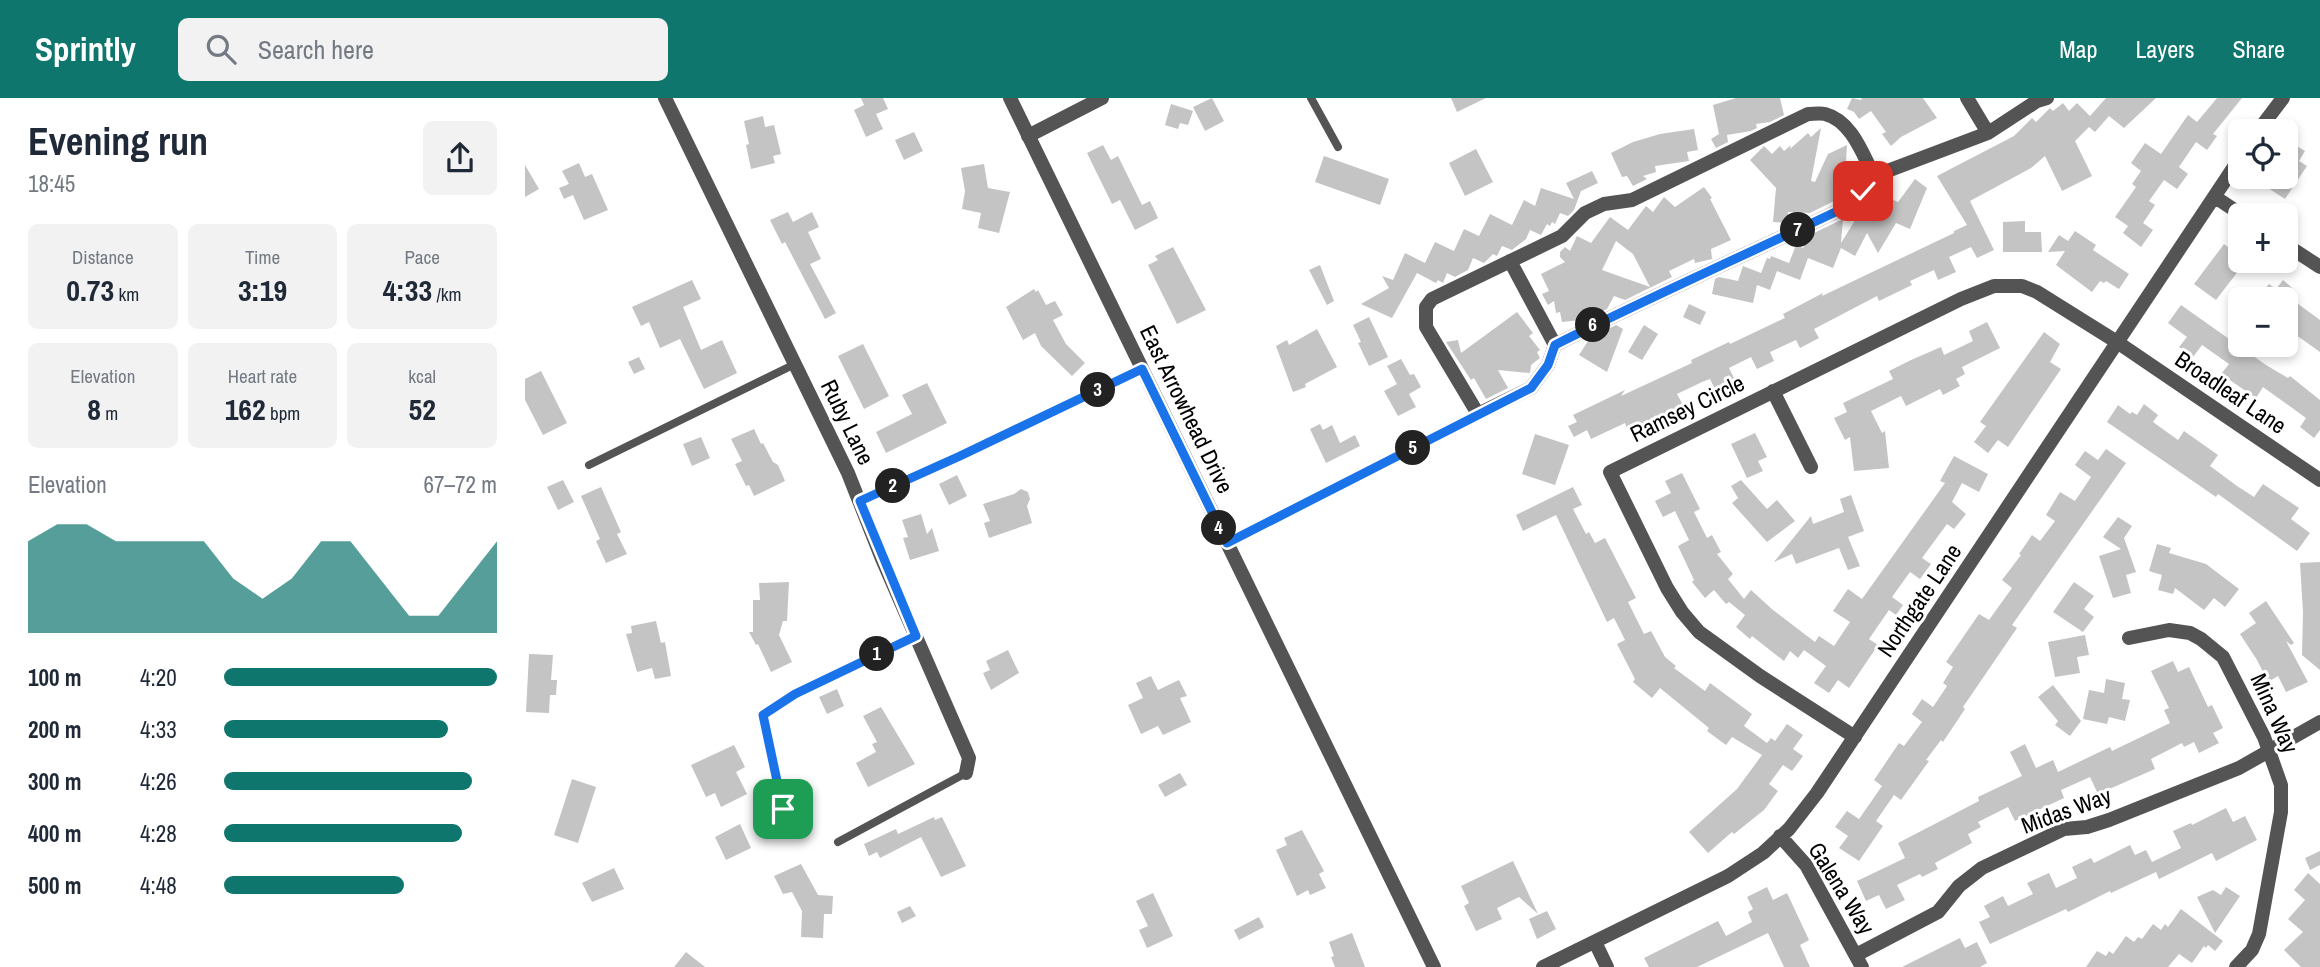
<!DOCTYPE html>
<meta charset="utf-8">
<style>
:root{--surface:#fff;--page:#f2f2f3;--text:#1f2937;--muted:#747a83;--accent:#0f766e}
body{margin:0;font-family:"Archivo Narrow",sans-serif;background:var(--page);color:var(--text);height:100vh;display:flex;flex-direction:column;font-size:26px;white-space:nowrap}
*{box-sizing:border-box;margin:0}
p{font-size:23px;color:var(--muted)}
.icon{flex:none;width:38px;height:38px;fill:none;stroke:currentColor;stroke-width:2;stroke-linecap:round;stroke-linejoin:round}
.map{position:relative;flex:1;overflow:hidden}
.sheet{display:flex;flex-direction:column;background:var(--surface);width:525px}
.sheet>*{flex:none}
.controls{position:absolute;left:1703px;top:21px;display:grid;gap:14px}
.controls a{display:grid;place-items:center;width:70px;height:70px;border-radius:10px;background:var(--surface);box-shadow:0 4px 10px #0003;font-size:35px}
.pin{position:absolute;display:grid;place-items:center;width:60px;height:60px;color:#fff;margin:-30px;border-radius:14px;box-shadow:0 4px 10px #0006}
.km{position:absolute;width:35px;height:35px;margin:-18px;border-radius:50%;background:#222;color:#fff;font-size:19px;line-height:35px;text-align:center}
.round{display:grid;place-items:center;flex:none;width:74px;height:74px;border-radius:10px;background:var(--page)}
.head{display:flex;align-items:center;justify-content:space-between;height:119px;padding:0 28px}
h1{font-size:38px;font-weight:700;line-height:52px}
.stats{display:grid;grid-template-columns:repeat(3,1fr);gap:10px;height:119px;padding:7px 28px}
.stats div{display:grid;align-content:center;border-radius:10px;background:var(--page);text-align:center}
.stats b{font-size:30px;font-weight:700}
.stats small{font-size:19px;font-weight:400}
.stats p{font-size:19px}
.chart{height:196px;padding:14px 28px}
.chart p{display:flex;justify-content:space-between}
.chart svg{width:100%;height:126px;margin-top:7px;fill:var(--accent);opacity:.7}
ul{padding:0 28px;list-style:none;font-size:23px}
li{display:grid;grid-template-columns:112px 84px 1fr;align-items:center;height:52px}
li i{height:18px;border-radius:9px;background:var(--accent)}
header{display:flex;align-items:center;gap:42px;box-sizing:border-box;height:98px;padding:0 35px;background:var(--accent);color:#fff}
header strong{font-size:33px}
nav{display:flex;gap:38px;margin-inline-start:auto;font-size:24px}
.search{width:490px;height:63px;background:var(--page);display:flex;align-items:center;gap:18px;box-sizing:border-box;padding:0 24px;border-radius:10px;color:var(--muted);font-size:26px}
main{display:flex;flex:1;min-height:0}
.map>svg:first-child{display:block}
</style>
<header>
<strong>Sprintly</strong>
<div class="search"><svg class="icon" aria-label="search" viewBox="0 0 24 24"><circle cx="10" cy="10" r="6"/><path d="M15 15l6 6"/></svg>Search here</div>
<nav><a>Map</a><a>Layers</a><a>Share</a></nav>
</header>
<main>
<section class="sheet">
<div class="head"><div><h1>Evening run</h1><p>18:45</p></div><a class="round"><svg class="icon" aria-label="share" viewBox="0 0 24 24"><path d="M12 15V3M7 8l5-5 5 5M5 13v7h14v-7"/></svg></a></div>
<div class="stats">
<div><p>Distance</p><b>0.73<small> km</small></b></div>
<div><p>Time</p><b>3:19</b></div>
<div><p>Pace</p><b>4:33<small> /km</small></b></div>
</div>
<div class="stats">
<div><p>Elevation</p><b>8<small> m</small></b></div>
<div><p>Heart rate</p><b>162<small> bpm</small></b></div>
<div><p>kcal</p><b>52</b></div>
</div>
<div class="chart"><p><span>Elevation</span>67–72 m</p>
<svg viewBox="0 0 160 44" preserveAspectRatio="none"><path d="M0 44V12L10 6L20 6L30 12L40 12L50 12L60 12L70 25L80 32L90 25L100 12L110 12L120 25L130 38L140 38L150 25L160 12V44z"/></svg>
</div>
<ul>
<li><b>100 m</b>4:20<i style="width:100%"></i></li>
<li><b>200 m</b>4:33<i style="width:82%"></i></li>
<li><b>300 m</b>4:26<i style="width:91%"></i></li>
<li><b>400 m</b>4:28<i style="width:87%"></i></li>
<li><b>500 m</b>4:48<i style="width:66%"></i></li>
</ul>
</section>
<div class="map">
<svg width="1795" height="869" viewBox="0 0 1795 869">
<rect width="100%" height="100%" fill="#fff"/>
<path fill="#c4c4c4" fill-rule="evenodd" d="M336,0H358L363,11L351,16L358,31L341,39L329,12L339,7Z
M687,0L699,23L680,33L668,9Z
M926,0H961L932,14Z
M1211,0H1255L1259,17L1245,24L1231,26L1232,30L1226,33L1202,37L1203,44L1191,50L1186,41L1194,36L1188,7Z
M1327,0L1336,2L1337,0H1398L1412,20L1376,39L1366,48L1357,36L1361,34L1346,13L1334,21L1329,14L1322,11Z
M1581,0H1631L1599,30L1584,18L1570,34L1564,29L1550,43L1567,78L1537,93L1520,58L1506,70L1445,103L1469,152L1452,160L1446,149L1424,159L1431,174L1413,182L1409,172L1385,183L1387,187L1354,203L1352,198L1289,231L1294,240L1275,250L1271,242L1245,254L1249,263L1232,271L1226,259L1204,270L1210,282L1190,291L1185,281L1177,284L1152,296L1158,307L1103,333L1100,325L1066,341L1062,332L1049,339L1043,328L1052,324L1048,317L1100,292L1096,298L1167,265L1166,262L1204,244L1205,246L1260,220L1258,216L1298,195L1297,198L1429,135V133L1442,127L1412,78L1489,38L1507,20L1511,24L1525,10L1528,13L1538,5L1544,13L1552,5L1565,18Z
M1692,0H1717L1688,36L1692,38L1682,52L1671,44L1654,69L1663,76L1652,91L1639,82L1624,103L1630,107L1618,125L1628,132L1616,149L1598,135L1603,128L1590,119L1611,89L1607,86L1616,73L1606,65L1620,45L1636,56L1663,17L1672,24Z
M646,6L668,13L663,27L655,25L653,31L640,27Z
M238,18L240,29L249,27L256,56L248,58L250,65L226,71L221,47L224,46L219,23Z
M1296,30L1286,83L1290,84L1303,56L1322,47L1319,98L1285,115L1263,114L1262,125L1248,124L1251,90L1225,62L1239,48L1247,56L1255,48L1259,53L1266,47L1265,51L1283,35L1286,39Z
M1169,31L1173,52L1162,54L1164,63L1130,68L1131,74L1118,78L1122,81L1108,88L1102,78L1097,79L1086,55L1108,44L1135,36Z
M389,34L398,53L379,62L370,42Z
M1760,41L1780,53L1774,63L1782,68L1760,101L1743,90L1750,79H1760Z
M578,47L586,62L593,58L617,107L625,103L633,120L610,132L595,102L587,106L562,55Z
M951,51L968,84L940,98L924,65Z
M799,58L864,81L855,107L790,84Z
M54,65L60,79L67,76L83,112L59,122L48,97L39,101L34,90L44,86L37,73Z
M459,66L463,90L485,94L474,135L453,130L456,115L437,111L440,93L436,70Z
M0,67L14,91L0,99Z
M1067,73L1073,85L1056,93L1049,112L1043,118L1035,115L1030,126L1027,124L1025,128L1022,126L1016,137L1005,132L1001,141L987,152L977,148L972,158L968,156L959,165L948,160L943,172L930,179L922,175L918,185L913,182L911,185L892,175L867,220L836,206L864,190L857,178L868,182L880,155L900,165L910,144L929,153L939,131L954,138L965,116L987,127L999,102L1010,108L1016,90L1049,101L1041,85Z
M1390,81L1402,90L1385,131L1371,125L1353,155L1342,135L1330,158L1316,150L1308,170L1283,160L1275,182L1252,173L1245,192L1232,187L1228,205L1187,196L1190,181L1194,179L1213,183L1218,168L1236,175L1242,160L1245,161L1246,158L1264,165L1271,147L1278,150L1285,137L1318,121L1316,145L1342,103L1349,107L1353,95L1373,104Z
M1179,89L1187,100L1185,101L1206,142L1186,151L1187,161L1170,165L1169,161L1144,173L1147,179L1100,202L1089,198L1082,211L1055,224V222L1037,224L1035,214L1031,215L1029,203L1023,207L1017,196L1024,193L1016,176L1040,164L1035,159V154L1040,149L1045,153L1052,138L1066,145L1085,119L1103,132L1121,108L1128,114L1139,99L1150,109ZM1091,143L1108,156L1125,189L1077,172Z
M263,114L268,124L287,114L294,129L283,134L296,161L285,166L311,215L300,221L260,144L257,146L245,122Z
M1500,123V134H1516L1517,154H1478V124Z
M1550,133L1571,147L1568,152L1604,176L1594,191L1581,183L1579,185L1575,183L1567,194L1531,167L1540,153L1523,154L1534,137L1543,143Z
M1699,146L1715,158V163H1721L1691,202L1669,186Z
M648,149L681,212L652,226L623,167L633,162L630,158Z
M795,167L809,203L802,207L784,172Z
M167,182L176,201L158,209L176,252L197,242L212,275L179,291L155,241L135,250L124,224L116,228L107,209Z
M1758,182L1771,193L1765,200L1795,222V254L1760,229V201H1731L1744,186L1751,191Z
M509,191L511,194L513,192L521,207L530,203L538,217L528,222L541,246L560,265L547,278L516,248L510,235L498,242L481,209Z
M1164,206L1181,214L1175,227L1158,219Z
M1656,207L1741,267L1763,280L1765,278L1795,302V332L1789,340L1775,329L1781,320L1738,289L1731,300L1696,276L1704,266L1677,247L1668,259L1654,249L1662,239L1643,225Z
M992,214L1008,235L1004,238L1015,252L1012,254L1015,260L1006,267L1005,275L973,272L983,290L961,301L949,280L946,282L921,244L933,242L936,255Z
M844,219L863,259L844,268L833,245L836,244L828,227Z
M1462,224L1475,250L1437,269L1440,276L1431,281L1435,288L1418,297L1415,291L1381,308L1376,298L1346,313L1357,335L1360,333L1364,370L1329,373L1325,339L1320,342L1309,320L1322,314L1318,305L1368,281L1364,273L1386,262L1416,249L1419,257L1448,243L1444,233Z
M1091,227L1098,231L1082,274L1054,257L1065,240Z
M1119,227L1133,236L1117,262L1103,254Z
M792,231L812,269L780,286L781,289L768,294L751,248L762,242L764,247Z
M1519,234L1535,246L1525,264L1536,271L1483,349L1473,342L1463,355L1449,344L1461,328L1455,324Z
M338,246L364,298L339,311L313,258Z
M114,259L120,271L109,276L103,264Z
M876,261L885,277L889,276L896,289L884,296L891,309L873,318L859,293L872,286L862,268Z
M16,273L42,325L18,337L0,302V281Z
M402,285L422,325L361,355L351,334L387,316L377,297Z
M1619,306L1633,317L1628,324L1653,342L1659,333L1693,357L1685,368L1712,388L1729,399L1738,386L1774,410L1766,421L1785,435L1772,453L1693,396L1691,399L1582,324L1593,307L1605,316L1607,314L1612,317Z
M795,326L798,332L807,327L815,345L830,337L835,348L801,365L785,331Z
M229,331L236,346L238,345L248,364L253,367L260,383L229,398L224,387L221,388L210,366L217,363L206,341Z
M1230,335L1242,359L1233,363L1238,373L1222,380L1206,346Z
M1010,336L1044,347L1030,387L997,376Z
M176,339L185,360L167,368L158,346Z
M1581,351L1601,365L1487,527L1492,530L1438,609L1440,611L1418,644L1416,642L1401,662L1404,663L1376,702L1369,697L1351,723L1358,728L1334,763L1314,750L1323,738L1310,729L1322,713L1334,721L1357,688L1349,682L1374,645L1379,648L1397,624L1387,616L1397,601L1408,609L1422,588L1418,585L1428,569L1421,564L1454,516L1464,522L1487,490L1477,482L1496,457L1494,456L1507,437L1515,443L1530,423L1521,417L1535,394L1550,403L1566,379L1550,367L1560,353L1573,362Z
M1429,358L1463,376L1454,394L1437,385L1427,404L1441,416L1429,431L1422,426L1397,460L1406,466L1395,481L1385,474L1367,499L1378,507L1371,517L1364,512L1344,541L1353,547L1324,590L1313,582L1304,595L1289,585L1301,568L1279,552L1273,560L1265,553L1259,563L1227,538L1225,541L1211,529L1220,517L1204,504L1201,506L1189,492L1180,500L1167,484L1169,482L1153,448L1164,442L1150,413L1138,419L1130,403L1146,395L1140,383L1157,375L1175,411L1169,414L1182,440L1187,437L1196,454L1192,456L1208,476L1203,481L1219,501L1226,492L1248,512L1290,544L1294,538L1309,548L1325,524L1308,513L1323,491L1337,501L1420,385L1415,383Z
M432,377L442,398L424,407L414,386Z
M38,382L49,404L33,412L22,389Z
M1216,382L1242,411L1252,402L1270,423L1242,444L1207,405L1213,400L1206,388Z
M76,389L96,434L92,436L102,456L81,465L71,443L75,441L56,398Z
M1048,389L1057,407L1048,411L1061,436L1064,434L1070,445L1080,440L1111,500L1103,504L1119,536L1126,533L1140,559L1151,568L1149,570L1180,593L1185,585L1227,616L1219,628L1242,645L1246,640L1250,643L1262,626L1278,637L1268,651L1278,658L1267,673L1258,667L1244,686L1253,693L1239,712L1209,736L1207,734L1183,755L1164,734L1212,691L1237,657L1207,639L1201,647L1182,633L1184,630L1135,590L1127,600L1108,584L1110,581L1092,546L1100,542L1089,520L1082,524L1031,417L998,433L991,417Z
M496,391L503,394L505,401L502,408L507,425L464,440L459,425L465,423L458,406L489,396Z
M1326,397L1339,433L1323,439L1335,468L1323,472L1314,450L1271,466L1267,456L1249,464L1286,418L1288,426L1319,414L1315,401Z
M396,416L402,436L407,430L414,453L385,462L378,440L383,439L377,422Z
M1593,419L1607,428L1599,440L1611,474L1601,477L1606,495L1588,500L1574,458L1596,451L1578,439Z
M1632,446L1646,450L1644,455L1681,466L1714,491L1700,509L1689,500L1679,512L1650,490L1648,496L1633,492L1637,477L1624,473Z
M1795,464V572L1777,557L1778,514L1775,465Z
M264,484L262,523H258L254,537L267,564L246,574L233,546L231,547L224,534H228V502H235L234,485Z
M1549,484L1569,498L1559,511L1569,519L1558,534L1528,514Z
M1741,503L1769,545L1766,547L1761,543L1783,584L1761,594L1753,578L1743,584L1732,562L1715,536L1731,525L1724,515Z
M131,523L136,545L140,544L146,578L130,581L127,570L112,574L101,536L107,535L106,528Z
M1560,537L1564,557L1552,559L1555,575L1530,579L1523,544Z
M483,552L494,575L466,592L458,575L465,572L461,563Z
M4,556L28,557L26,582H32L31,597H25L24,615L1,614Z
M1648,563L1653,574L1664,569L1683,609L1687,607L1698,630L1688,635L1694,645L1674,655L1669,644L1659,649L1657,645L1626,661L1630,671L1573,696L1565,679L1536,692L1539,700L1490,723L1483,709L1453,724L1456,729L1443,736L1447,745L1410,765L1413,771L1397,779L1395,776L1372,787L1380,802L1361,811L1354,797L1341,803L1332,783L1380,760L1373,745L1454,703L1453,699L1497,678L1485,654L1500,646L1511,670L1528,662L1533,674L1585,649L1587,653L1645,625L1639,612L1644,610L1626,573Z
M626,578L633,592L654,582L662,598L655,600L666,624L638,637L633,628L616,636L603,607L618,600L611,585Z
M1581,581L1600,585L1597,601L1605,602L1600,623L1584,619L1582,626L1558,621L1564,592L1579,595Z
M1528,587L1556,623L1545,638L1530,627L1533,623L1513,599Z
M312,591L319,608L302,616L294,599Z
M356,609L390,666L343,689L331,665L351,654L347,646L352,644L338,618Z
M209,647L220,669L211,674L222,696L196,709L190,695L181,699L166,667Z
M655,675L662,687L640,699L633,687Z
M47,681L71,689L53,745L29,737Z
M1701,710L1708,724L1720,718L1732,742L1691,763L1687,755L1634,781L1631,774L1586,795L1585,793L1543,814L1541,811L1465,846L1454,824L1465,819L1459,808L1478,798L1483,808L1508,796L1502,785L1524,775L1531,790L1552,780L1547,769L1566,760L1569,765L1605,747L1610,757L1621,752L1627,764L1656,750L1648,733L1666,725L1667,727Z
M409,719L410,722L417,719L441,768L416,779L396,739L355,760L352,754L344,758L339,746L371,731L373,736Z
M215,726L226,750L201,762L190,739Z
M777,732L799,773L794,776L801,790L785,797L783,792L772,798L751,752L762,747L759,740Z
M1795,753V767L1785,772L1780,760Z
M988,763L1013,816L994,799L972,810L977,821L951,833L939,808L944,805L936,788Z
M276,766L293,797L308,798L307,816H299L298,840L276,839L277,813L267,794L258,796L249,778Z
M89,770L99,791L67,804L57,785Z
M1783,775L1795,786V869H1776L1759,852L1778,834L1763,821L1780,802L1769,792Z
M1242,789L1248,802L1262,795L1284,842L1275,847L1285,869H1259L1243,835L1172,869H1124L1119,860L1193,823L1201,838L1227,824L1223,814L1228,811L1222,799Z
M1701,789L1715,798L1690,835L1672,799L1688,792L1696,797Z
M628,795L648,838L622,850L614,832L623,828L611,803Z
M385,808L391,818L377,825L372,814Z
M1656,811L1698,843L1690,853L1683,847L1681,850L1679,848L1667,865L1654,856L1643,869H1561L1572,853L1581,858L1584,853L1588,856L1601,838L1609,844L1613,839L1617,841L1628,826L1636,832L1640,826L1643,829Z
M1022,813L1031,831L1012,841L1004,821Z
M734,819L739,829L714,842L709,832Z
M827,835L840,869H810L806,859L809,858L804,844Z
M1435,840L1440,850L1452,844L1462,865L1455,869H1377Z
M161,854L180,869H149Z"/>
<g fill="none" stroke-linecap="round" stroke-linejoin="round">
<path stroke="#545454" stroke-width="8" d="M786,0L813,49
M64,367L270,266
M335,403L435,358L617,271
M702,445L953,316
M258,711L238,617L270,596L391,538
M313,744L441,675"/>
<path stroke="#545454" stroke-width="14" d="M140,0L323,375L357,461L444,660L441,675
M1442,0L1463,35
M1283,16C1288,16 1295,15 1300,16C1327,23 1338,57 1349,78L1333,99L1323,108C1225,155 1127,198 1030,247L1023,267L1006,290L953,316L901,229V209L907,201L1037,138L1060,115L1079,106L1107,102Z
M1733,33L1758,0
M503,38L577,0
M1349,78L1463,35L1512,3L1522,0
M1690,99L1717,117
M1760,146L1795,169
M985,163L1030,247
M1248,293L1286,369
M1604,540L1644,532L1665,535L1676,541L1698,559L1739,639L1756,687V714L1734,836L1727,852L1711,869
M1330,639L1235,578L1174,534L1157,514L1142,490L1085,374L1436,201L1469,188H1497L1512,194L1592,244L1795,382
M1255,738L1281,767L1337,869
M1070,844L1082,869
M1331,857L1413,814L1434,788L1457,770L1539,731L1562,729L1584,722L1714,670L1795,624
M1018,869L1203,778L1238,755L1264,731L1292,695L1715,60"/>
<path stroke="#545454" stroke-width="14" d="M485,0L909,869"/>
</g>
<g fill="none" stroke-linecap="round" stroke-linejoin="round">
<g stroke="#fff" stroke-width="14">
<path id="route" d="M258,711L238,617L270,596L391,538L335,403L435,358L617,271L702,445L1006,290L1023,267L1030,247C1127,198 1225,155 1323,108L1338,93"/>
</g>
<use href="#route" stroke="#1a73e8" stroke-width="9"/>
</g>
<g text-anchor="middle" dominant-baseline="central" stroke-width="6" stroke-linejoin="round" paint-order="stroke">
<g font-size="23" fill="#000" stroke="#fff">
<text transform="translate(1706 294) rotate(34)">Broadleaf Lane</text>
<text transform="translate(1162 310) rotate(-26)">Ramsey Circle</text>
<text transform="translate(662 311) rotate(64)">East Arrowhead Drive</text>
<text transform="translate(323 324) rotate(64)">Ruby Lane</text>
<text transform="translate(1394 502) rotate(-56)">Northgate Lane</text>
<text transform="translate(1750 615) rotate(66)">Mina Way</text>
<text transform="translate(1541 712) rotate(-20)">Midas Way</text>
<text transform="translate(1317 790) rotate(58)">Galena Way</text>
</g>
</g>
</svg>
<div class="controls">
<a><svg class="icon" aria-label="locate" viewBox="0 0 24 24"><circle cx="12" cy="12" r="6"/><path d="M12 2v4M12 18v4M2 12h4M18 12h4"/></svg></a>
<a>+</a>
<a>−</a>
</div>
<div class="pin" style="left:258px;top:711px;background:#1e9e55"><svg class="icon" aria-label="arrive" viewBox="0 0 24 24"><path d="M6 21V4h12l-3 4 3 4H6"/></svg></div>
<div class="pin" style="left:1338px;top:93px;background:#d93025"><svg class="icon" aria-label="check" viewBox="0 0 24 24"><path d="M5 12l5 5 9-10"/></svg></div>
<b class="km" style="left:352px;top:556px">1</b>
<b class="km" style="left:368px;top:388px">2</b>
<b class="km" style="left:573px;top:292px">3</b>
<b class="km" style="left:694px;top:430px">4</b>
<b class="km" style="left:888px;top:350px">5</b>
<b class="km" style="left:1068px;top:227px">6</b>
<b class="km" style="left:1273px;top:132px">7</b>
</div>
</main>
